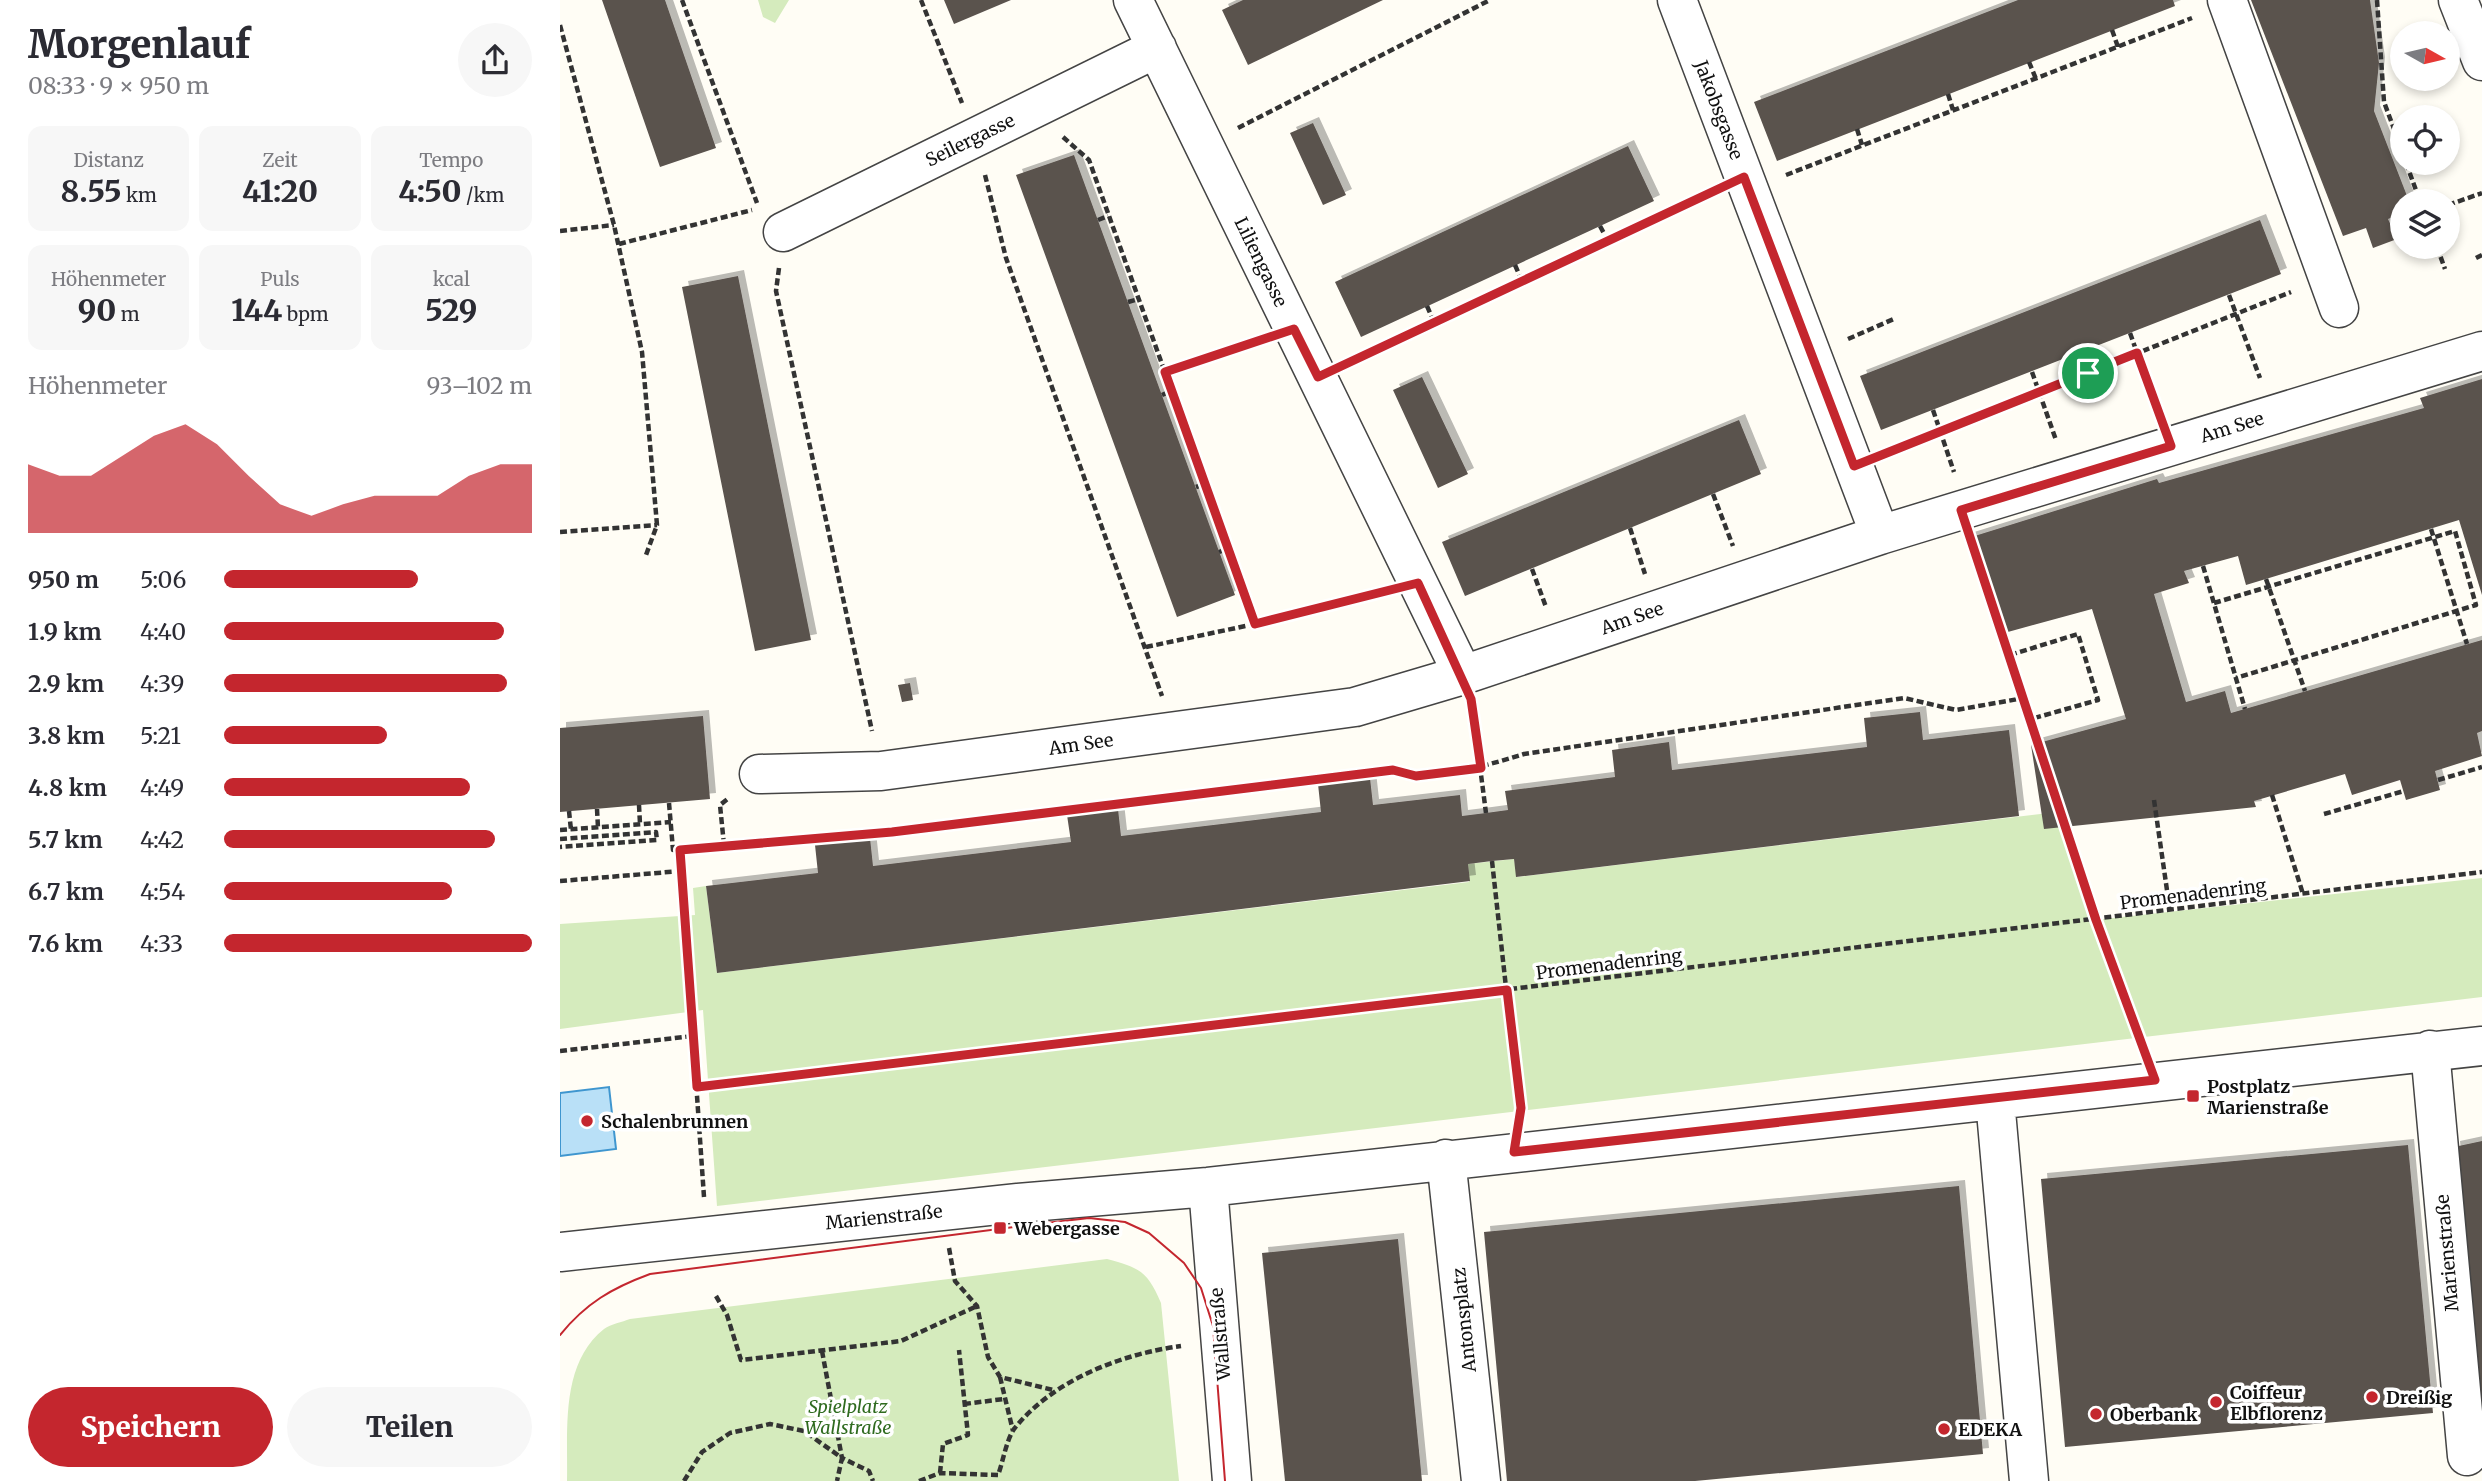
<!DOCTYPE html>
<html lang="de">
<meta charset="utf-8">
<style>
:root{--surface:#fff;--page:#f7f7f7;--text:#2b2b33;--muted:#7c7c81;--accent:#c4262e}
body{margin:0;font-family:Merriweather,serif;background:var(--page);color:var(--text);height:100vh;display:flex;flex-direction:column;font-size:26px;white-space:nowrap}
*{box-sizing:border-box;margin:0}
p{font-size:23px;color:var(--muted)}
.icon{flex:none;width:38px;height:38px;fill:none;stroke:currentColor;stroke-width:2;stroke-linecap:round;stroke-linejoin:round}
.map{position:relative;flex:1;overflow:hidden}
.details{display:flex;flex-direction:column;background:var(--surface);width:560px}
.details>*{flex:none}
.needle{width:46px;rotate:98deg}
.controls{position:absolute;left:1830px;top:21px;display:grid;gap:14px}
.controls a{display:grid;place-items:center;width:70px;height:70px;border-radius:50%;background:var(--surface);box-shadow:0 4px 10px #0003;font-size:35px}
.pin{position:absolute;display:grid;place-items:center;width:60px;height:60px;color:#fff;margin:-30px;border:4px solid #fff;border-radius:50%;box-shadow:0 2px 7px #0007}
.round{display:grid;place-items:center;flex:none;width:74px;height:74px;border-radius:37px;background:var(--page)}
.head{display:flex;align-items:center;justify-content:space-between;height:119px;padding:0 28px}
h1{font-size:38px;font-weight:800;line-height:52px}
.figures{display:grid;grid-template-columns:repeat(3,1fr);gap:10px;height:119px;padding:7px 28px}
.figures div{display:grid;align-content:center;border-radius:14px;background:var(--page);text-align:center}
.figures b{font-size:30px;font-weight:800}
.figures small{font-size:19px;font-weight:400}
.figures p{font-size:19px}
.chart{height:196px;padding:14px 28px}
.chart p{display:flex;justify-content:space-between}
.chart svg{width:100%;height:126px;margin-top:7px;fill:var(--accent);opacity:.7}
.button{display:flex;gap:14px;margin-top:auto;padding:14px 28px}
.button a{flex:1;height:80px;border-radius:42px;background:var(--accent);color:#fff;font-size:28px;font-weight:800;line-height:80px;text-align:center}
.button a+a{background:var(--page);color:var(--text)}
ul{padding:0 28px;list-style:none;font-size:23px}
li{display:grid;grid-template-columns:112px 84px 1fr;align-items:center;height:52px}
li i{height:18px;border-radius:9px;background:var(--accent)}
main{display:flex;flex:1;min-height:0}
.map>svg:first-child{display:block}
</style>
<main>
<section class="details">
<div class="head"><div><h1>Morgenlauf</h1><p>08:33 · 9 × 950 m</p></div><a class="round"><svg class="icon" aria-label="share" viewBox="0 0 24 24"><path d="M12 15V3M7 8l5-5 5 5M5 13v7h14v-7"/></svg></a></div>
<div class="figures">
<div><p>Distanz</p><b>8.55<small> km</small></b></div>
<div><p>Zeit</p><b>41:20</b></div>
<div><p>Tempo</p><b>4:50<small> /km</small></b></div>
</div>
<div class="figures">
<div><p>Höhenmeter</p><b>90<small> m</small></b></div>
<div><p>Puls</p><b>144<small> bpm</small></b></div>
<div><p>kcal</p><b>529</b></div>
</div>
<div class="chart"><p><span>Höhenmeter</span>93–102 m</p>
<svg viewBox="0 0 160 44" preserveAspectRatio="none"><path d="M0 44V20L10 24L20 24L30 17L40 10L50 6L60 13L70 24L80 34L90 38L100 34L110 31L120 31L130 31L140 24L150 20L160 20V44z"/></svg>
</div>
<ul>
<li><b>950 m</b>5:06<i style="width:63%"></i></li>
<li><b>1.9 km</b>4:40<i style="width:91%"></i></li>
<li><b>2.9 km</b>4:39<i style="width:92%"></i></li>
<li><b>3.8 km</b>5:21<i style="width:53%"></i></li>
<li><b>4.8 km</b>4:49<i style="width:80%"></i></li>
<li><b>5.7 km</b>4:42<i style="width:88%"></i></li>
<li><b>6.7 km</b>4:54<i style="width:74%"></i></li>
<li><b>7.6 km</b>4:33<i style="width:100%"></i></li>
</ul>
<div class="button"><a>Speichern</a><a>Teilen</a></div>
</section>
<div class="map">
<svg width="1922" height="1481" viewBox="0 0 1922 1481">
<defs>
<filter id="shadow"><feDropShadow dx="6" dy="-6" stdDeviation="0" flood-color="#0004"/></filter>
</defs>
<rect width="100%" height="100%" fill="#fffdf5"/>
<path fill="#d5ebbd" d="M198,0H229L215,23L203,17Z
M1497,812L1534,920L1922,878V997L157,1206L143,1010L0,1029V924L135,915L133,888L146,886L157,973L909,882L908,864L954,859L957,877Z
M547,1259C579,1268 587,1270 601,1303L619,1481H7C8,1430 0,1364 44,1329C51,1324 62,1322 70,1319Z"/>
<path fill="#b9e0f7" stroke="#3f96cf" stroke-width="2" d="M49,1087L56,1149L0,1156V1093Z"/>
<path fill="#5a524d" filter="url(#shadow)" d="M42,0H105L156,148L100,167Z
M384,0H451L394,24Z
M683,0H823L688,65L662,10Z
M1458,0H1613L1615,6L1217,161L1194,102Z
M1691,0H1810L1819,63L1814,111L1849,201H1843V213L1828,219L1837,239L1813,248L1806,228L1783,236Z
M753,123L786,195L763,205L730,133Z
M1068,146L1094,201L801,337L775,282Z
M514,155L675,595L617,617L456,175Z
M1700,220L1721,274L1321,430L1300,376Z
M178,276L251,640L195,651L122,287Z
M862,377L908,474L878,488L833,390Z
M1922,379V595L1899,520L1686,585L1678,556L1624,571L1629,583L1594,594L1626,702L1665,691L1671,713L1922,640V731L1917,733L1922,756L1875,771L1880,790L1846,800L1840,780L1792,795L1785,774L1694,801L1696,807L1484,829L1471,745L1566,719L1532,609L1437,635L1405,539L1597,479L1599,483L1864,408L1860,398Z
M1179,420L1201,474L905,596L882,542Z
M350,683L353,700L342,702L338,685Z
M1360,712L1363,740L1449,730L1459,816L956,877L954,859L932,861L908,864L910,881L157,973L146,886L258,873L255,845L310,838L313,866L511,842L507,815L558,809L561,836L761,812L758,784L810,778L813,805L900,795L902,816L926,813L948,810L945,791L1055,777L1052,750L1109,742L1112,770L1307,747L1304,718Z
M143,716L150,799L0,812V728Z
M1922,1141V1406H1920L1894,1147Z
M1848,1145L1873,1413L1505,1447L1481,1179Z
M1399,1186L1423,1454L1135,1481H947L924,1232Z
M838,1239L862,1481H725L702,1253Z"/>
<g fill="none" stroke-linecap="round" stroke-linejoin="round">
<g stroke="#444" stroke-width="41">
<path id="minor" d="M573,0L903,675
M1117,0L1320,535
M1667,0L1779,308
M1898,0L1922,61
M223,232L597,48
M199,774L321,771L795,707L903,675L1320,535L1922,351
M1870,1050L1907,1456
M1435,1100L1469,1481
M886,1159L921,1481
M648,1187L672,1481
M0,1252L458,1203L648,1187L1922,1046"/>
</g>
<path stroke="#333" stroke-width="4.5" stroke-dasharray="7 3.5" stroke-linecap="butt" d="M122,0L197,203
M361,0L402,103
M1817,0L1824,102L1843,153
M0,25L54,225L82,352L97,525L86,555
M1552,30L1558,47
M1469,62L1476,79
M1388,94L1393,110
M678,128L930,0
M1297,129L1302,145
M503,137L529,160L695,624L820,593
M1846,163L1860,201
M425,175L446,258L602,696
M1226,175L1632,18
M1888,205L1922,193
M538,220L548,216
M1040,226L1048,241
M0,231L54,225
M59,244L192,210
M1877,247L1885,269
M1916,258L1922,255
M955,265L962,281
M219,268L216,291L312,731
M1669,295L1700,378
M568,302L579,299
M867,306L874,322
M1570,333L1597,409
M1288,339L1336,318
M792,360L1149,194
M605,372L697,341
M1472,372L1496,440
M602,395L611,391
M1373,410L1394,472
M1329,452L1731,292
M636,487L645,484
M1153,494L1173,546
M1070,528L1085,574
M1871,529L1907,644
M0,532L97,525
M1413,547L1536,920L1582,1046
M659,552L667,549
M1643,566L1685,709
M972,569L986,607
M1706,579L1745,691
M1654,603L1895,531L1916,605L1676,678
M586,647L695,624
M1450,655L1518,634L1538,700L1471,719
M913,713L926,813
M1878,780L1922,767
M1712,795L1743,894
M1594,800L1610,911
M109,803L113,850H120
M79,805L80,824
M37,809L38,828
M9,811L11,830
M1764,814L1844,791
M0,830L111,822
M0,839L96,832L97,840L0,847
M164,845L160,805L169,798
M932,861L960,1114
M0,881L121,871
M0,1051L133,1036
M137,1087L1922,872
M144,1197L120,850L332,832L833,770C877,780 922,767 964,754L1344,698L1396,710L1464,698
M389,1248L395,1281L417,1306L428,1357L440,1377L493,1390
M156,1296L167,1315L181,1360L341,1341L417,1306
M262,1351L282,1458L309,1471L313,1481
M440,1377L453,1431
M404,1404L444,1399
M380,1473L383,1444L408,1435L399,1350
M124,1481L142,1452L170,1433L210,1424L244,1431L282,1458L277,1481
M359,1481L380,1473L438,1475C443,1462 446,1441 454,1429C493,1380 561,1354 621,1346"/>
<use href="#minor" stroke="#fff" stroke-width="38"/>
<path stroke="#c4262e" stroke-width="2" d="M0,1335C26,1303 52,1288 90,1274L486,1223L529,1218L565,1222L589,1233L624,1263L641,1288L653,1326L665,1481"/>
</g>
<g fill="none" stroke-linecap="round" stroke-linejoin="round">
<g stroke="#fff" stroke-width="14">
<path id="route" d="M1184,177L1294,466L1577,353L1611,446L1401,510L1536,920L1595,1080L954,1152L961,1108L947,990L137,1087L120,850L332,832L833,770L856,776L921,768L911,699L858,583L695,624L605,372L734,329L758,377Z"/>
</g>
<use href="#route" stroke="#c4262e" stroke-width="9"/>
</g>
<g fill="#c4262e" stroke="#fff" stroke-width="2.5">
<rect x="1626" y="1089" width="14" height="14" rx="3.5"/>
<circle cx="27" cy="1121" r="7"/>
<rect x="433" y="1221" width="14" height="14" rx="3.5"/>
<circle cx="1812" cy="1397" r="7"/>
<circle cx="1656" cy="1402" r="7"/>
<circle cx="1536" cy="1414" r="7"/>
<circle cx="1384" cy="1429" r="7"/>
</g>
<g text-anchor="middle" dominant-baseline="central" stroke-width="7" stroke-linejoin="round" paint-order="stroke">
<g font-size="18" fill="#111" stroke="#fff">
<text transform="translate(1159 110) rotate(69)">Jakobsgasse</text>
<text transform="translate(410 140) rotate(-26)">Seilergasse</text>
<text transform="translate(701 262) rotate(64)">Liliengasse</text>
<text transform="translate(1672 427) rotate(-17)">Am See</text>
<text transform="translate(1072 618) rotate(-19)">Am See</text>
<text transform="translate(521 744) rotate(-8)">Am See</text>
<text transform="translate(1633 894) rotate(-7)">Promenadenring</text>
<text transform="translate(1049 964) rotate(-7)">Promenadenring</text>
<text transform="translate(324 1217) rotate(-6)">Marienstraße</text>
<text transform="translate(1887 1253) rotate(-95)">Marienstraße</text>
<text transform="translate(904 1320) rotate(-96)">Antonsplatz</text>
<text transform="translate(660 1334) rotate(-95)">Wallstraße</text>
</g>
<g font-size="18" font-weight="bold" fill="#111" stroke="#fff" text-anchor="start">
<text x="1647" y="1086">Postplatz<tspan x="1647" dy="21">Marienstraße</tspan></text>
<text x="41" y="1121">Schalenbrunnen</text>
<text x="454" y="1228">Webergasse</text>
<text x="1670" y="1392">Coiffeur<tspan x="1670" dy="21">Elbflorenz</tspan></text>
<text x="1826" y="1397">Dreißig</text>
<text x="1550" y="1414">Oberbank</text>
<text x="1398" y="1429">EDEKA</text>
</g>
<g font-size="18" font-style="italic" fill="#2f6b1f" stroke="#fff">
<text x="288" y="1406">Spielplatz<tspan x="288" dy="21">Wallstraße</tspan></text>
</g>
</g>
</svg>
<div class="controls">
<a><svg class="needle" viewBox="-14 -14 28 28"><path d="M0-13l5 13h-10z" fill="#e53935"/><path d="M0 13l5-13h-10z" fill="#7c7c81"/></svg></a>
<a><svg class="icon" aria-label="locate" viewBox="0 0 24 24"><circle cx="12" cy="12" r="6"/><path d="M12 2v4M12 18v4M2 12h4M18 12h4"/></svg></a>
<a><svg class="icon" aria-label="layers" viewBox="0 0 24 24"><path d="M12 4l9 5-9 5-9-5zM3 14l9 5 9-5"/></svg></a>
</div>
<div class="pin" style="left:1528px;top:373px;background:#1e9e55"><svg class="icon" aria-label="arrive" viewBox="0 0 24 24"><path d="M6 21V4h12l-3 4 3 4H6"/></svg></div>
</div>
</main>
